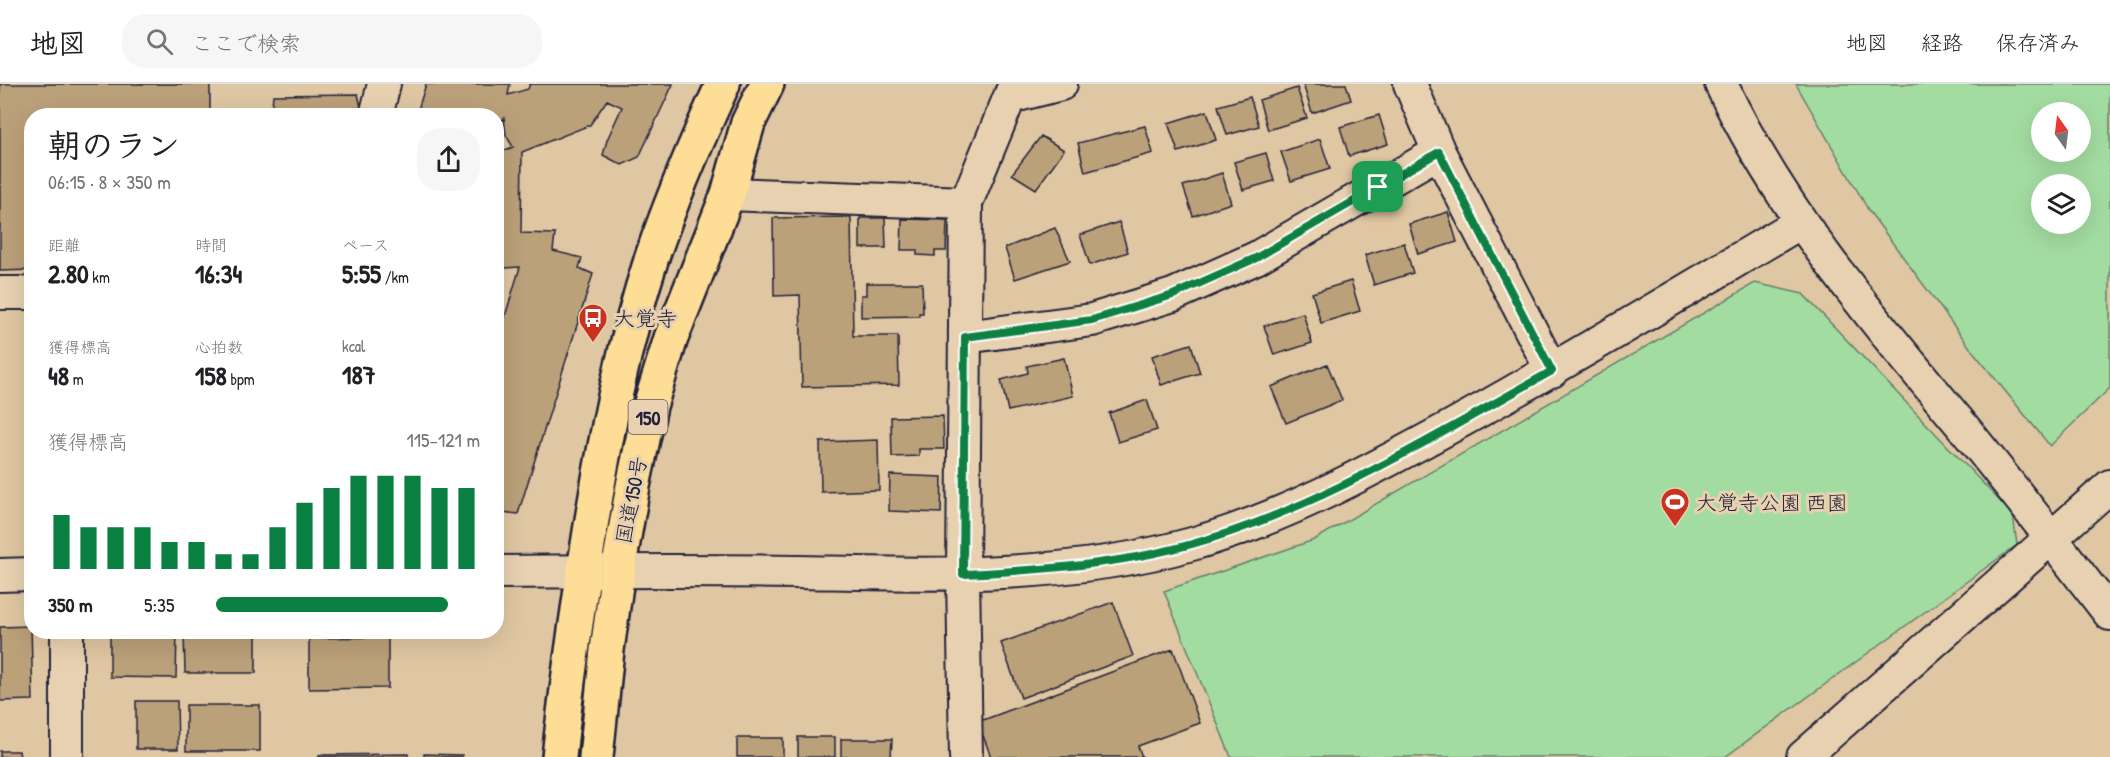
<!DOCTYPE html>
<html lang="ja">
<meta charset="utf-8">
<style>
:root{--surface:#fff;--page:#f6f6f6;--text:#202124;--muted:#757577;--line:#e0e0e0;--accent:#0b8043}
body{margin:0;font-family:"Patrick Hand","Klee One",sans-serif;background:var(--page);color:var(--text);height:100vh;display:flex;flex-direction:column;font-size:22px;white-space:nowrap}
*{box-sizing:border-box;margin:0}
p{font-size:20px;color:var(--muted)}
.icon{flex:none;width:33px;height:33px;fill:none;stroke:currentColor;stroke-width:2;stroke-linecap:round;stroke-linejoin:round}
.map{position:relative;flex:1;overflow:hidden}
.panel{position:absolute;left:24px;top:24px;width:480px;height:531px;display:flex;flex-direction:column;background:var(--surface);border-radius:24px;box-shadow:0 6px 24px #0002}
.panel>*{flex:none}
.needle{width:39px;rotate:346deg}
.fabs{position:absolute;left:2031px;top:18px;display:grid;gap:12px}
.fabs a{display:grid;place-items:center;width:60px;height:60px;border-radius:50%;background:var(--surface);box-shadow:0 6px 24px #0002;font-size:30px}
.pin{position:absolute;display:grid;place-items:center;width:51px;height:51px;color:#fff;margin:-26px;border-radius:12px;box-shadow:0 3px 9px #0006}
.round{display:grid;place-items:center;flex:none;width:63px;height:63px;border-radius:24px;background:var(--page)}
.headline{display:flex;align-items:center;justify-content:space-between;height:102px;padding:0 24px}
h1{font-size:33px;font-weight:700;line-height:45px}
.figures{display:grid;grid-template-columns:repeat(3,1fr);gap:9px;height:102px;padding:6px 24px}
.figures div{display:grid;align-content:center}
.figures b{font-size:26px;font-weight:700}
.figures small{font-size:16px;font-weight:400}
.figures p{font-size:16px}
.chart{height:168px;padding:12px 24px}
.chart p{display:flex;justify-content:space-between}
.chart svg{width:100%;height:108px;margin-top:6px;stroke:var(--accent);stroke-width:6}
ul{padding:0 24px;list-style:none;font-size:20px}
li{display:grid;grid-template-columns:96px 72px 1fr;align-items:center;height:45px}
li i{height:15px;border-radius:8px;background:var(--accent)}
header{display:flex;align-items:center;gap:36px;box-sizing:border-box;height:84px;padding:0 30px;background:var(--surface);border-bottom:2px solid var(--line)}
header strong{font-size:28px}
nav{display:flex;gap:33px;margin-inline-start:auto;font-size:21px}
.search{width:420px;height:54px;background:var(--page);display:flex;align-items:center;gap:15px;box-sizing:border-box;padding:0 21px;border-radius:24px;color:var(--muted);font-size:22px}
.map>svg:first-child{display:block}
</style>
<header>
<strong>地図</strong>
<div class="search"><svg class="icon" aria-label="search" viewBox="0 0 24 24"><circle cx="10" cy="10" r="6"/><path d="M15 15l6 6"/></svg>ここで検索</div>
<nav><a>地図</a><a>経路</a><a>保存済み</a></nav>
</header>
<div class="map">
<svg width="2110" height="673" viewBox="0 0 2110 673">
<rect width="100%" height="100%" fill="#e0c7a3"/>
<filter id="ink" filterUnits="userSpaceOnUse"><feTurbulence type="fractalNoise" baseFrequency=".0167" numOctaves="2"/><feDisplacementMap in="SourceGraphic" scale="12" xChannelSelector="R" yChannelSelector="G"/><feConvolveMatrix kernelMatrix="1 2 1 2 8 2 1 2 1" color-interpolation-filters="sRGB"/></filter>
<g filter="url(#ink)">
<path fill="#a3dca1" stroke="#627f6e" stroke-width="1.5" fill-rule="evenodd" d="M1796,0H2110V304L2050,362L1971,265L1869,127ZM2042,28H2080V68H2042ZM2042,100H2080V140H2042Z
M1755,199L1803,210L2013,431L2017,461L1725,673H1231L1164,507L1314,456Z"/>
<path fill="#bba17a" stroke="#22223b" stroke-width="1.5" d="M0,0H210V32H32V186L0,187Z
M426,0H510L508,11L528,5L530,0H673L639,73L622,81L603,71L607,56L622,23L607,16L590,41L522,68L521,149L555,150L553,167L582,174L579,184L593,190L518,430L502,428L498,436H496V262L520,183L503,184L496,195L497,69L513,63L506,51L504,34L496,42V32H416Z
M1303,0H1346L1351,16L1312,29Z
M1297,4L1307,34L1268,46L1259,16Z
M358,10L363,32H271L273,11Z
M1250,13L1259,42L1227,51L1218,22Z
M1207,27L1216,56L1178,68L1168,39Z
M1379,31L1388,60L1349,72L1340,43Z
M1145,42L1153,69L1085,88L1078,59Z
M1041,52L1064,66L1036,105L1012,90Z
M1320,55L1330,85L1291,97L1281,68Z
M1266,69L1274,97L1243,106L1234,78Z
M1222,89L1231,119L1193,132L1183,102Z
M1448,128L1457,158L1418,170L1409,140Z
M851,133L853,252H898L899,301L802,303L800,211L774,212L773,134Z
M860,134H885L886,164H860Z
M902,135L947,136L946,167H935V172L917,171V166H901Z
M1119,138L1128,168L1090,181L1080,151Z
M1055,144L1070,177L1015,195L1005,164Z
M1404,159L1413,189L1374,201L1365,171Z
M1351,197L1360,227L1321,239L1312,209Z
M866,199H922L923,229H919V232L861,233V211H866Z
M1303,229L1312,259L1274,271L1264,242Z
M1191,260L1200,289L1161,301L1152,272Z
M1064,274L1073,312L1008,327L1001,296L1028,289L1027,282Z
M1327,280L1342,316L1286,339L1271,303Z
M1147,316L1157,346L1118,358L1109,329Z
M943,332L944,365H919V372L892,373L891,333Z
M878,356L879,406L821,408L820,358Z
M890,391L942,393L941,429L889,427Z
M1113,518L1133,572L1021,614L1001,559Z
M31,542L33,616L0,617V543Z
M110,548H177L176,594L110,593Z
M184,548H256V589H185Z
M388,553V604L309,605V554Z
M1173,565L1200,639L1138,662L1142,673H991L978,638Z
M136,617H177L178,665H136Z
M186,621H260V667H186Z
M798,653H835V673H798Z
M737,654H783V673H737Z
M841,655H892L891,673H841Z
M0,667H19L20,673H0Z
M408,670V673H319V671Z
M424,670L462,671V673H424Z"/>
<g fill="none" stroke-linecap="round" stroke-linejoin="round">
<g stroke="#22223b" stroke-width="36">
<path id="minor" d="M1410,0L1439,68L1552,287
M1721,0C1781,128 1874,236 1964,344C2014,405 2062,468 2110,530
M1010,13L1061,0
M376,32L384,0
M728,110L966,119
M0,209H32
M965,253L1092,236L1173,211L1256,174L1439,68
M496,488C597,487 696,486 797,488C928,490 1063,496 1192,460C1284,434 1368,388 1452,342C1570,277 1685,207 1801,138
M0,491L32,490
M67,548V673
M966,673L963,490L966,119L1015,0
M1803,673L2110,402"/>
</g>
<g stroke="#22223b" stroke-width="38">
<path id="highway" d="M559,673C567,597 578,523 590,448C605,355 623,262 652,173C672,114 697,56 723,0
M596,673L607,566L618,487L633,402L650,322L671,254L728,110L748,39L767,0"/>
</g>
<use href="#minor" stroke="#e8d1b1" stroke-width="32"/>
<use href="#highway" stroke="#fedd96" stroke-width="33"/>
</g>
</g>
<g fill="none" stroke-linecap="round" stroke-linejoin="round" filter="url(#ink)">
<g stroke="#fff" stroke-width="12">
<path id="route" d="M1439,68L1552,287C1436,351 1321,424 1192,460C1118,481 1040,486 963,490L965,253L1092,236L1173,211L1256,174Z"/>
</g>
<use href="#route" stroke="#0b8043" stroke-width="8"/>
</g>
<defs>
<g id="bus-pin" transform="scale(1.5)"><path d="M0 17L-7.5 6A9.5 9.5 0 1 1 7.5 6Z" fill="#c8321e" stroke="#e8d1b1"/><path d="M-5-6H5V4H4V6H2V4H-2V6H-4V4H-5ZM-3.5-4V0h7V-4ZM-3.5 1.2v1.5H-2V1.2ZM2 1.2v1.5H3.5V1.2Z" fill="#fff"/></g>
<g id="stadium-pin" transform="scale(1.5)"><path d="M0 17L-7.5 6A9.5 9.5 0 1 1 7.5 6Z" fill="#c8321e" stroke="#e8d1b1"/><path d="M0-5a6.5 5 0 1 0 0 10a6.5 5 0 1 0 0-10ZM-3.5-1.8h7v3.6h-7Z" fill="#fff"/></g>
</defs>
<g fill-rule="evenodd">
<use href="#bus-pin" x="593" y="234"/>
<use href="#stadium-pin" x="1675" y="418"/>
</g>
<g text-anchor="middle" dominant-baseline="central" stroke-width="6" stroke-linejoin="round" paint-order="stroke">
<rect fill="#e8d1b1" stroke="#5d565e" stroke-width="1.5" x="628.5" y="316" width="39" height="34" rx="4.5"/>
<g font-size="20" font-weight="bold" fill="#22223b">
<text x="648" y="333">150</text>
</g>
<g font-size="21" fill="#22223b" stroke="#e8d1b1" text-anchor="start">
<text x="614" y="234">大覚寺</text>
<text x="1696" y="418">大覚寺公園 西園</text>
</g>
<g font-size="21" fill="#22223b" stroke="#e8d1b1">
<text transform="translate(631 416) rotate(-79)">国道150号</text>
</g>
</g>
</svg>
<div class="fabs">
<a><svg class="needle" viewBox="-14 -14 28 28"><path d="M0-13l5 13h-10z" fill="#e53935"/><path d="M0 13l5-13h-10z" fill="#757577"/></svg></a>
<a><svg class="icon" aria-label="layers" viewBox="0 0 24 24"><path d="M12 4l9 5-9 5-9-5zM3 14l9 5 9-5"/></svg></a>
</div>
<div class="pin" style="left:1378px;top:103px;background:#1e9e55"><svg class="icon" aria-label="arrive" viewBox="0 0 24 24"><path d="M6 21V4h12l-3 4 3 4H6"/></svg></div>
<section class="panel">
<div class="headline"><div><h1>朝のラン</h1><p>06:15 · 8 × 350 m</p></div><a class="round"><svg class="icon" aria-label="share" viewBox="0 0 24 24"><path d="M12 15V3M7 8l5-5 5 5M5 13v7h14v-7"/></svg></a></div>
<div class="figures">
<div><p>距離</p><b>2.80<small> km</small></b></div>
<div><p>時間</p><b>16:34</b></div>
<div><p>ペース</p><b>5:55<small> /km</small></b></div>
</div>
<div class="figures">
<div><p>獲得標高</p><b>48<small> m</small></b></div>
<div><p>心拍数</p><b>158<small> bpm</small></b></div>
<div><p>kcal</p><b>187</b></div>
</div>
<div class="chart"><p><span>獲得標高</span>115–121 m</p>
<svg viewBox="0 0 160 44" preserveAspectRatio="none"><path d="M5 44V22M15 44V27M25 44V27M35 44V27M45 44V33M55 44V33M65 44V38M75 44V38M85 44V27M95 44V17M105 44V11M115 44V6M125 44V6M135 44V6M145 44V11M155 44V11"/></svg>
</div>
<ul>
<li><b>350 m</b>5:35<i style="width:88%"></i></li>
</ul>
</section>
</div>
